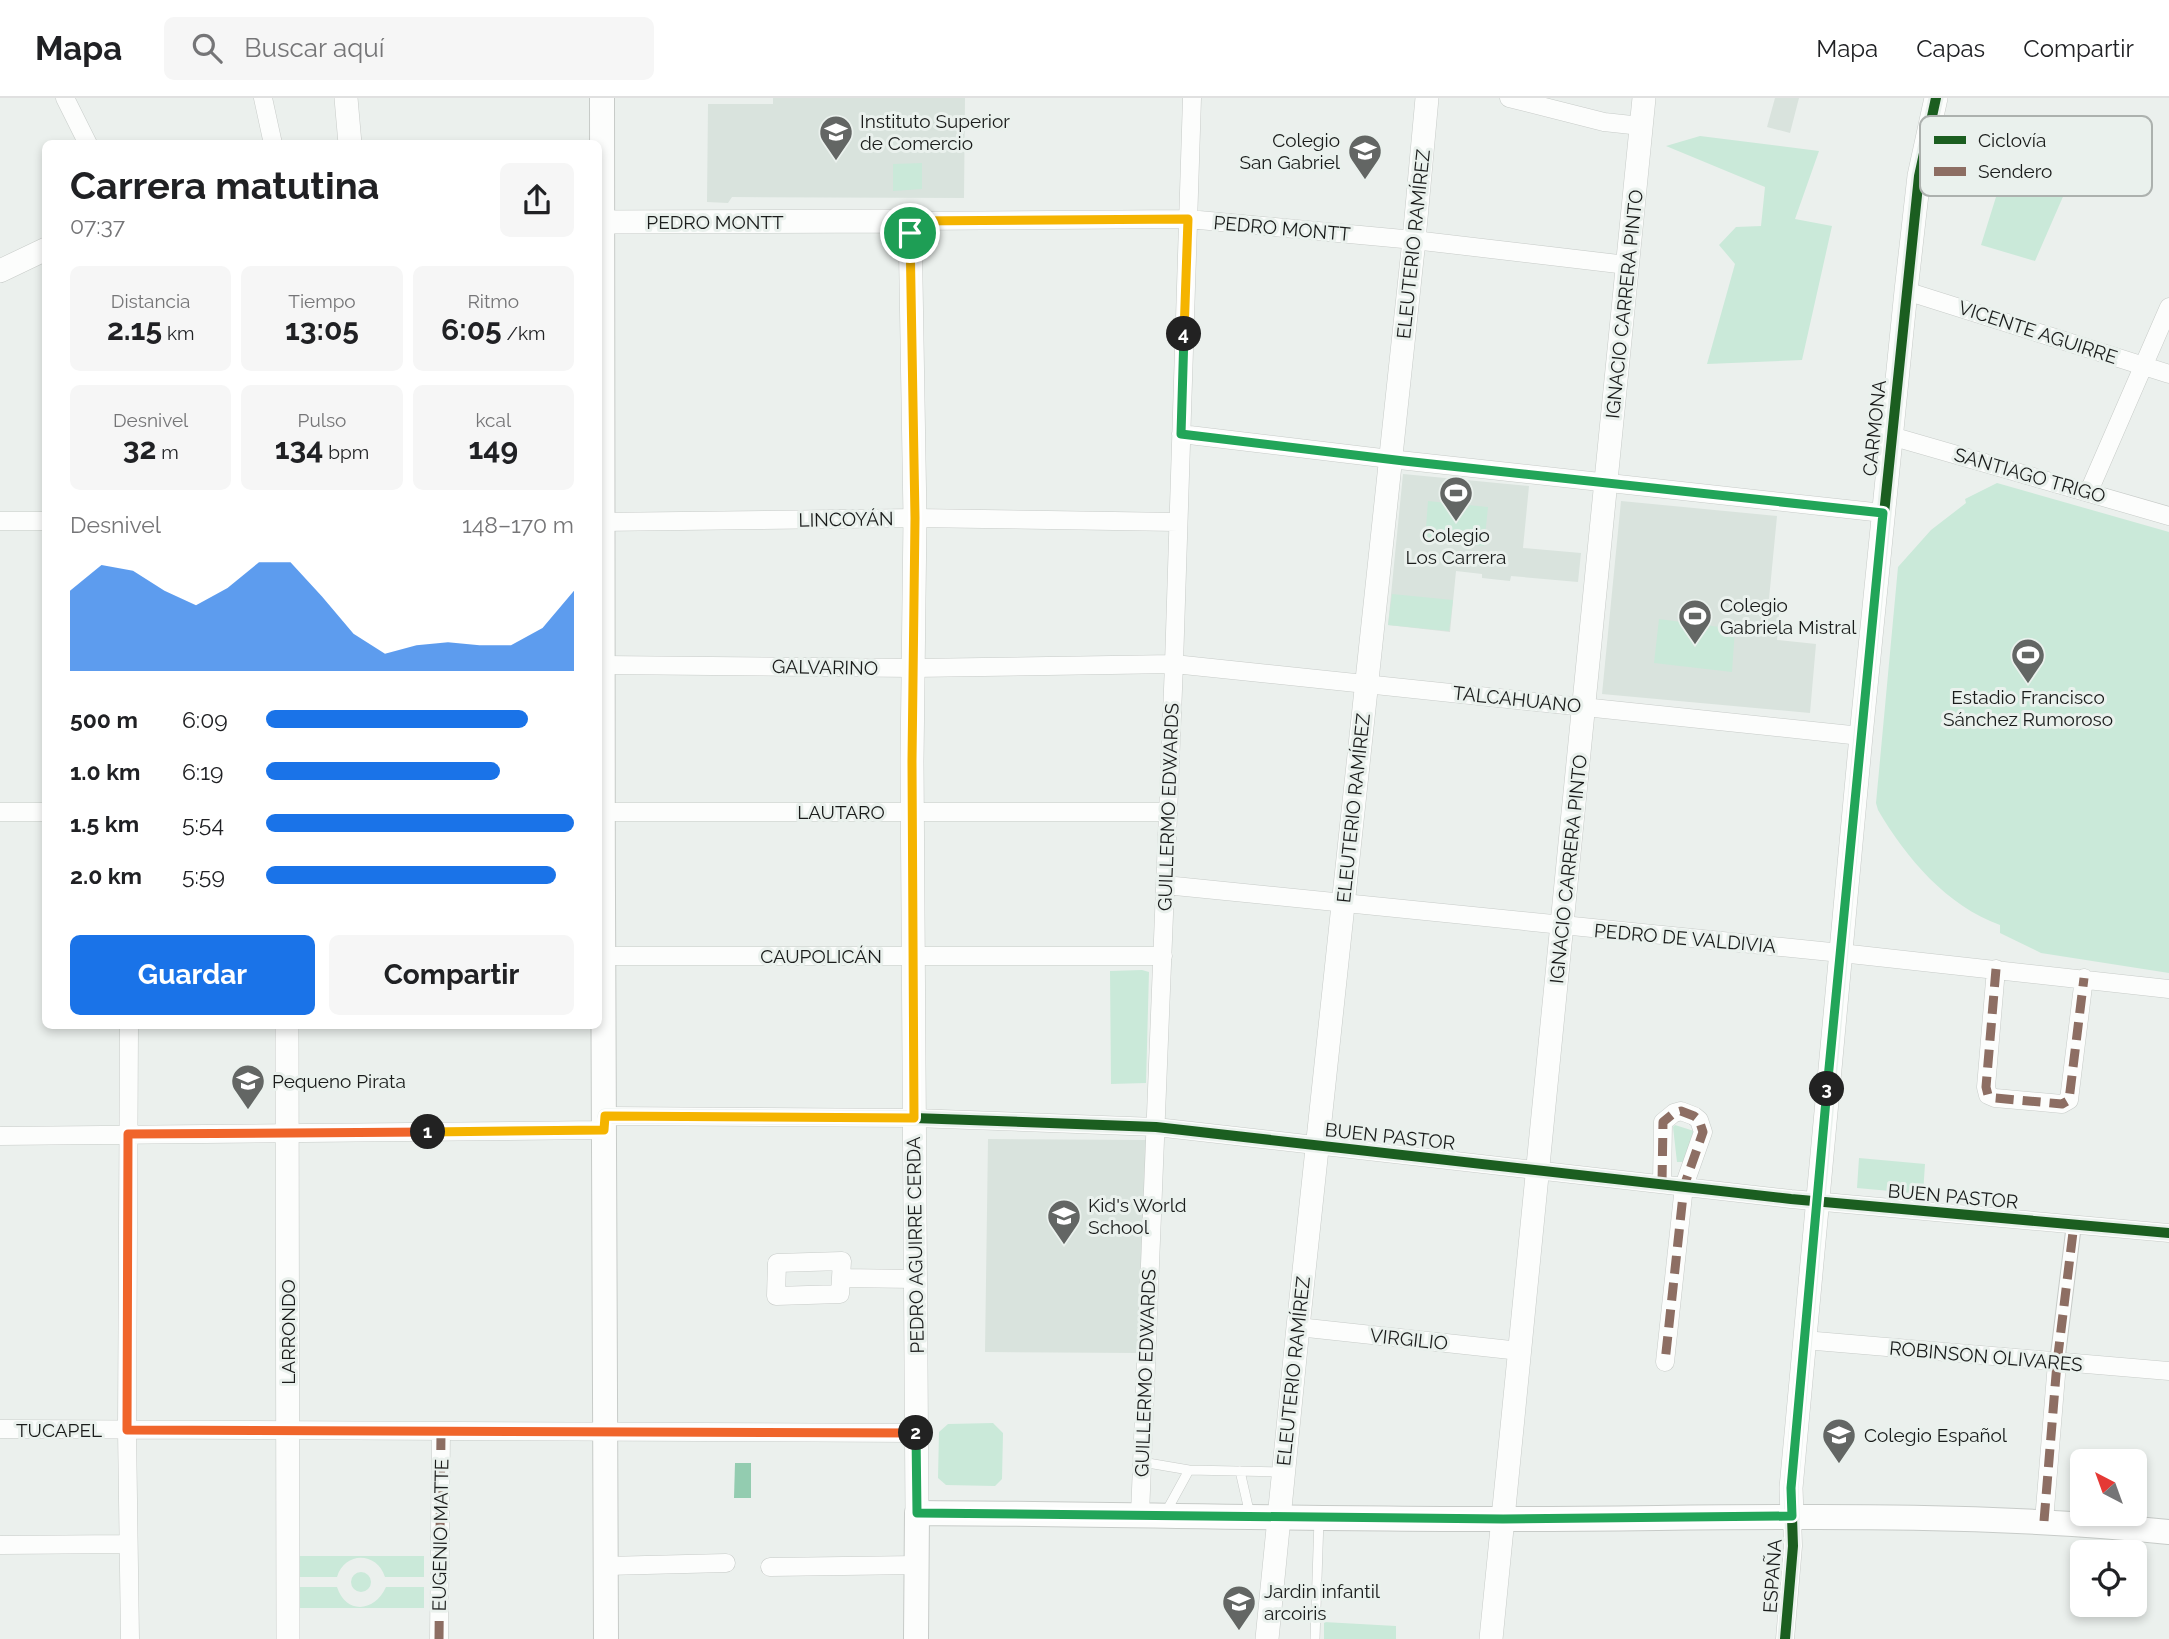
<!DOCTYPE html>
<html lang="es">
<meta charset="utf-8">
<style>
:root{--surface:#fff;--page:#f6f6f6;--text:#202124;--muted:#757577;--line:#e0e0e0;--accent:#1a73e8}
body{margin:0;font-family:Raleway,sans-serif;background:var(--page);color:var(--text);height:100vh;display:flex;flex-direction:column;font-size:26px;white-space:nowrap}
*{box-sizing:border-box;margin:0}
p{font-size:23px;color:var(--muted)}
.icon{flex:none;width:38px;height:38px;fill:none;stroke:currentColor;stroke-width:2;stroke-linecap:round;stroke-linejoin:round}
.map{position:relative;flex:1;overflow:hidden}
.details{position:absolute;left:42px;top:42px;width:560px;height:889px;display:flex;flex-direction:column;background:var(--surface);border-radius:10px;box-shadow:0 4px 10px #0003}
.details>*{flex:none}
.needle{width:46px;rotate:319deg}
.buttons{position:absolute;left:2070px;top:1351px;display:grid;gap:14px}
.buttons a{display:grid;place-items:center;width:77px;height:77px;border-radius:10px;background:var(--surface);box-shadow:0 4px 10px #0003;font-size:35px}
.pin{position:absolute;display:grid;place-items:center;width:60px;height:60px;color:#fff;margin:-30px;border:4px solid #fff;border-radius:50%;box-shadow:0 2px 7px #0007}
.km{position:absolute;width:35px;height:35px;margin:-18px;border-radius:50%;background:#222;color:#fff;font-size:19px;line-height:35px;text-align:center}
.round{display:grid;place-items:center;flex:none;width:74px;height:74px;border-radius:10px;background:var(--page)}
.overview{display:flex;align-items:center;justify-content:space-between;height:119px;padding:0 28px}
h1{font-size:38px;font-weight:700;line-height:52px}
.metrics{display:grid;grid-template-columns:repeat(3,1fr);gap:10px;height:119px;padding:7px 28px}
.metrics div{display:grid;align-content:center;border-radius:10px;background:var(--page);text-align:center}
.metrics b{font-size:30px;font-weight:700}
.metrics small{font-size:19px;font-weight:400}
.metrics p{font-size:19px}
.chart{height:196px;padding:14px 28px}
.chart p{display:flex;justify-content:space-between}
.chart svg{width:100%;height:126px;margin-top:7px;fill:var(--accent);opacity:.7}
.cta{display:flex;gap:14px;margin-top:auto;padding:14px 28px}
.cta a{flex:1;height:80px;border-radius:10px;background:var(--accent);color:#fff;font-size:28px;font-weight:700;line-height:80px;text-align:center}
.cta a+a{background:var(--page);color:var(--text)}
ul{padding:0 28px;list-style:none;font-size:23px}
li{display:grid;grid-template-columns:112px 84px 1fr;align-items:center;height:52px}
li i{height:18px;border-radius:9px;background:var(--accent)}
header{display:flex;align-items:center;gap:42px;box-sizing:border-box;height:98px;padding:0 35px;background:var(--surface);border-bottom:2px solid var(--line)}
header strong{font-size:33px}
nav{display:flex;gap:38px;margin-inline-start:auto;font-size:24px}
.search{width:490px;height:63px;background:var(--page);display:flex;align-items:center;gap:18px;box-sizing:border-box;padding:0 24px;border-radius:10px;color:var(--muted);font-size:26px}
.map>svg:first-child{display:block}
</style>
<header>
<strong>Mapa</strong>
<div class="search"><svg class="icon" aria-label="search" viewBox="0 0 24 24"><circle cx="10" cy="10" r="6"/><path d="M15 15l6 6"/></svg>Buscar aquí</div>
<nav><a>Mapa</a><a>Capas</a><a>Compartir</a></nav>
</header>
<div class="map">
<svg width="2169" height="1541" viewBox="0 0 2169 1541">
<rect width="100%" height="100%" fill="#ebf0ed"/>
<path fill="#d9e3dd" d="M773,0H965L964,100L732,99L728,105L707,104L708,6H773Z
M1775,0H1799L1790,35L1767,29Z
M1403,376L1529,388L1523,450L1581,455L1578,484L1511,478L1510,483L1482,480V476L1456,473L1450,534L1388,527Z
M1621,403L1777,418L1769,501L1780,502L1777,542L1816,546L1810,615L1602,596Z
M988,1041L1146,1042L1137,1255L985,1254Z"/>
<path fill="#cae9d9" d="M1700,38L1819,53L1795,121L1832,128L1802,262L1707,266L1735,166L1719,147L1736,129L1761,128L1765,89L1666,48Z
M1949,64L2036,68L2065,94L2035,163L1981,147L1996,99L1930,87Z
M922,65V91L893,93V66Z
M1997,385L2169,434V875L2041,855L2000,835V827C1947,808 1906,760 1878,712L1876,705L1898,469L1931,432L1966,405L1965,401Z
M1428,403L1488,409L1484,448L1425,442Z
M1392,496L1453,502L1449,533L1388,527Z
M1659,521L1735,531L1732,574L1654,565Z
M1142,872L1149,874L1146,985L1111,986L1110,873Z
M1675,1027L1694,1033L1684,1064H1677L1673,1029Z
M1859,1060L1925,1066L1923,1096L1857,1090Z
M993,1325L1003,1335L1002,1381L995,1388L946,1387L938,1380L939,1334L948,1326Z
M295,1458H424V1479H385C377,1454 345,1453 337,1479H295Z
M351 1484a10 10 0 1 1 20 0a10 10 0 1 1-20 0Z
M295,1489H337C346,1517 375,1514 386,1489H424V1510H295Z
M1324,1524L1396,1528V1541H1324Z"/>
<path fill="#93ccb0" d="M735,1365H751V1400H734Z"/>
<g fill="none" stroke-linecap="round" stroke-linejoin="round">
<g stroke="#c7cbc8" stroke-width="10">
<path id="service" d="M1142,1364L1189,1372L1281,1374
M1240,1373L1250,1417
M1166,1414L1189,1372
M1315,1541L1319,1421"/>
</g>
<g stroke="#c7cbc8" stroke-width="16">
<path id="pedestrian" d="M2057,1265L2074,1126"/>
</g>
<g stroke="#c7cbc8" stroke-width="19">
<path id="minor" d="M65,0L88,46
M263,0L273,46
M1509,0L1604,24L1641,28
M910,123L1188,121L1414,142L1627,167
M1906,193L2169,276
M1181,336L1390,361L1883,415
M1891,338L2169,418
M2089,393L2169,209
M0,423H46
M598,424L915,420L1178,424
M603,567L914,570L1174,566L1861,638
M0,714H46
M598,714H1168
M1165,787L1841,855L2169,891
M605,858H1163
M1996,871L1986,989L1988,997L1995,1000L2062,1006L2069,1002L2084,880
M129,928L127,1332L130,1541
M605,1018L914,1020L1156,1029L1791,1101L2169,1135
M0,1038L604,1032
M1662,1085L1663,1024L1674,1015L1681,1013L1694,1018L1699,1022L1703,1034L1684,1088L1665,1264
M842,1163L840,1196L776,1198L777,1165Z
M841,1180L915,1181
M1298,1229L1520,1253
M1804,1242L2169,1273
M0,1331L917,1335
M1140,1417L1174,566L1192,0
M2044,1423L2057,1265
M0,1447L128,1446
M606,1468L726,1465
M770,1469L917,1467
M439,1541L441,1334
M1785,1541L1793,1448L1792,1418"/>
</g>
<g stroke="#c7cbc8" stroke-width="24">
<path id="tertiary" d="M346,0L350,46
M598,124L910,123L915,420L912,663L917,1415
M0,173L46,151
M287,928L288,1541
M1792,1418L1791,1390L1861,638L1906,193L1919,78L1936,0
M1267,1541L1298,1229L1414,142L1427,0
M1491,1541L1644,0"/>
</g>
<g stroke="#c7cbc8" stroke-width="26">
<path id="secondary" d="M602,0C600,514 605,1027 606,1541
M916,1541L917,1415C1112,1416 1307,1421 1502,1421C1725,1421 1947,1411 2169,1434"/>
</g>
<use href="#service" stroke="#fcfdfc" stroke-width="9"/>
<use href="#pedestrian" stroke="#fcfdfc" stroke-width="14"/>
<use href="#minor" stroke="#fcfdfc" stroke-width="18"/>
<use href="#tertiary" stroke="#fcfdfc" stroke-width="23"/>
<use href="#secondary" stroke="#fcfdfc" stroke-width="24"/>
<path stroke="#8d6e63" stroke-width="9" stroke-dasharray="18 9" stroke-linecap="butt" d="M1996,871L1986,989L1988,997L1995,1000L2062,1006L2069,1002L2084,880
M1662,1085L1663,1024L1674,1015L1681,1013L1694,1018L1699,1022L1703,1034L1684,1088L1665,1264
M2044,1423L2057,1265L2074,1126
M439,1541L441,1334"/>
<g stroke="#eaf1ed" stroke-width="15">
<path id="cycleway" d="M605,1018L914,1020L1156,1029L1791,1101L2169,1135
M1785,1541L1793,1448L1791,1390L1861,638L1919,78L1936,0"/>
</g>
<use href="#cycleway" stroke="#1b5e20" stroke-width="10"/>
</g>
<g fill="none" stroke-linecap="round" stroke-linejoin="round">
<g stroke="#fff" stroke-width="14">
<path id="split-1" d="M428,1034L604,1032L605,1018L914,1020L912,663L915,420L910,135"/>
</g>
<g stroke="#fff" stroke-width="14">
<path id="split-2" d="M428,1034L128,1036L127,1332L916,1335"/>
</g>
<g stroke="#fff" stroke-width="14">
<path id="split-3" d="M916,1335L917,1415L1503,1421L1792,1418L1791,1390L1827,991"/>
</g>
<g stroke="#fff" stroke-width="14">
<path id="split-4" d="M1184,236L1181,336L1404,363L1883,415L1827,991"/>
</g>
<g stroke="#fff" stroke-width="14">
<path id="split-5" d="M910,135L911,123L1188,121L1184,236"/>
</g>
<use href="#split-1" stroke="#f5b400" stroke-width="9"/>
<use href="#split-2" stroke="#f0652b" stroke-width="9"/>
<use href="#split-3" stroke="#22a559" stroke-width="9"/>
<use href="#split-4" stroke="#22a559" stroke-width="9"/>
<use href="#split-5" stroke="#f5b400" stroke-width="9"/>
</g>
<defs>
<g id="school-pin" transform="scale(1.75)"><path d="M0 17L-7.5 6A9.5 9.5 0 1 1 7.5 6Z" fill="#636664" stroke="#eaf1ed"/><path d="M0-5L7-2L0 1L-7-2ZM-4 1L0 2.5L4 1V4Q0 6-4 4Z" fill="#fff"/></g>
<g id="stadium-pin" transform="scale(1.75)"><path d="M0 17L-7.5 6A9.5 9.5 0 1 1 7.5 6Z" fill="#636664" stroke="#eaf1ed"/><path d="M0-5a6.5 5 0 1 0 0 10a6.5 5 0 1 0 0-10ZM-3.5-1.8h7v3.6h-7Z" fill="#fff"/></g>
</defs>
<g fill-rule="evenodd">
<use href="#school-pin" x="836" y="34"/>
<use href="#school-pin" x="1365" y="53"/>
<use href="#stadium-pin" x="1456" y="395"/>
<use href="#stadium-pin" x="1695" y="518"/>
<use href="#stadium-pin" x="2028" y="557"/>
<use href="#school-pin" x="248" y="983"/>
<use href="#school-pin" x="1064" y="1118"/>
<use href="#school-pin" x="1839" y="1337"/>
<use href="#school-pin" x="1239" y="1504"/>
</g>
<g text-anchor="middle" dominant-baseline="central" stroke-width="6" stroke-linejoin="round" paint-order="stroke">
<g font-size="19" fill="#1a1c1b" stroke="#eaf1ed" text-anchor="start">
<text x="860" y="23">Instituto Superior<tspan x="860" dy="22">de Comercio</tspan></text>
<text x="1340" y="42" text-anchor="end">Colegio<tspan x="1340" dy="22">San Gabriel</tspan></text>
<text x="1456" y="437" text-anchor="middle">Colegio<tspan x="1456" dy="22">Los Carrera</tspan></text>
<text x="1720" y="507">Colegio<tspan x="1720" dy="22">Gabriela Mistral</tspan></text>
<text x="2028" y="599" text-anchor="middle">Estadio Francisco<tspan x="2028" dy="22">Sánchez Rumoroso</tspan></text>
<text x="272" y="983">Pequeno Pirata</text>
<text x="1088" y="1107">Kid's World<tspan x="1088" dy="22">School</tspan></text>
<text x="1864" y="1337">Colegio Español</text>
<text x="1264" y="1493">Jardin infantil<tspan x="1264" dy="22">arcoiris</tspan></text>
</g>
<g font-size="19" fill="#1a1c1b" stroke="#eaf1ed">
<text x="715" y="124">PEDRO MONTT</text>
<text transform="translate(1282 130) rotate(5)">PEDRO MONTT</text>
<text transform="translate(1413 146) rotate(-84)">ELEUTERIO RAMÍREZ</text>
<text transform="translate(1624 206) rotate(-84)">IGNACIO CARRERA PINTO</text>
<text transform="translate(2038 234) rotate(18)">VICENTE AGUIRRE</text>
<text transform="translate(1874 330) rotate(-84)">CARMONA</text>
<text transform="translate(2030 377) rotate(16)">SANTIAGO TRIGO</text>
<text transform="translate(846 421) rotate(-1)">LINCOYÁN</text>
<text transform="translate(825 569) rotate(1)">GALVARINO</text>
<text transform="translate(1517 601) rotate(6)">TALCAHUANO</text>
<text transform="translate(1168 709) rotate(-88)">GUILLERMO EDWARDS</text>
<text transform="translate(1353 710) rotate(-84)">ELEUTERIO RAMÍREZ</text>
<text x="841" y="714">LAUTARO</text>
<text transform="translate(1568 771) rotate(-84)">IGNACIO CARRERA PINTO</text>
<text transform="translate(1685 840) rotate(5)">PEDRO DE VALDIVIA</text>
<text x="821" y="858">CAUPOLICÁN</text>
<text transform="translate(1390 1038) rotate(6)">BUEN PASTOR</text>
<text transform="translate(1953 1098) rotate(5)">BUEN PASTOR</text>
<text transform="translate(915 1147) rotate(-91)">PEDRO AGUIRRE CERDA</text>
<text transform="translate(288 1234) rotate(-90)">LARRONDO</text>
<text transform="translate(1409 1241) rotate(6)">VIRGILIO</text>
<text transform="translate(1986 1258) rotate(5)">ROBINSON OLIVARES</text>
<text transform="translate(1293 1273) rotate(-84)">ELEUTERIO RAMÍREZ</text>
<text transform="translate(1145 1275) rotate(-88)">GUILLERMO EDWARDS</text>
<text x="59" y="1332">TUCAPEL</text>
<text transform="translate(440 1437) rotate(-89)">EUGENIO MATTE</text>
<text transform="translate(1772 1478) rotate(-86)">ESPAÑA</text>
</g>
</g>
<rect x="1920" y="18" width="232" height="80" rx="10" fill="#eaf1ed" stroke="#acb1ae" stroke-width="2"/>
<rect x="1934" y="38" width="32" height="8" fill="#1b5e20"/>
<rect x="1934" y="69" width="32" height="9" fill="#8d6e63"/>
<g font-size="19" fill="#1a1c1b">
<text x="1978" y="49">Ciclovía</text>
<text x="1978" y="80">Sendero</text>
</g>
</svg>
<div class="buttons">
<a><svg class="needle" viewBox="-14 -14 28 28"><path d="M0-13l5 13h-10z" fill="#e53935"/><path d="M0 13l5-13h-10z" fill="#757577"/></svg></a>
<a><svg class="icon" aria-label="locate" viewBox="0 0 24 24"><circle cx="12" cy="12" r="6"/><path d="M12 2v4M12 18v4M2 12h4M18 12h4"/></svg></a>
</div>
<div class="pin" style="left:910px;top:135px;background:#1e9e55"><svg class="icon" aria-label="arrive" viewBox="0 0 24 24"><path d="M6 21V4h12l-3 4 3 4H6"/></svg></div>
<b class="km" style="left:428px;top:1034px">1</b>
<b class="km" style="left:916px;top:1335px">2</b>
<b class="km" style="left:1827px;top:991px">3</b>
<b class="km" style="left:1184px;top:236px">4</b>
<section class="details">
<div class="overview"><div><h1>Carrera matutina</h1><p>07:37</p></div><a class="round"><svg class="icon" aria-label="share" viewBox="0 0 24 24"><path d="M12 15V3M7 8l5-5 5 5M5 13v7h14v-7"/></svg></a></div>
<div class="metrics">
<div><p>Distancia</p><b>2.15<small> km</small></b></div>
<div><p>Tiempo</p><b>13:05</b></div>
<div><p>Ritmo</p><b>6:05<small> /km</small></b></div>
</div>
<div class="metrics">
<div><p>Desnivel</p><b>32<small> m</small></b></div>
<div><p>Pulso</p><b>134<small> bpm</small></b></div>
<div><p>kcal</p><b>149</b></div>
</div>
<div class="chart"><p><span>Desnivel</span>148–170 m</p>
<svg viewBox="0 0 160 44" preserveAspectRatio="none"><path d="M0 44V16L10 7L20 9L30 16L40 21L50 15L60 6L70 6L80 18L90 31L100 38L110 35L120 34L130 35L140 35L150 29L160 16V44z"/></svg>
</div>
<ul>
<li><b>500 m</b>6:09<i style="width:85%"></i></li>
<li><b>1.0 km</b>6:19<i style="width:76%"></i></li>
<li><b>1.5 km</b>5:54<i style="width:100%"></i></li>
<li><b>2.0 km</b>5:59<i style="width:94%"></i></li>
</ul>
<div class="cta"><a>Guardar</a><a>Compartir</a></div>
</section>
</div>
